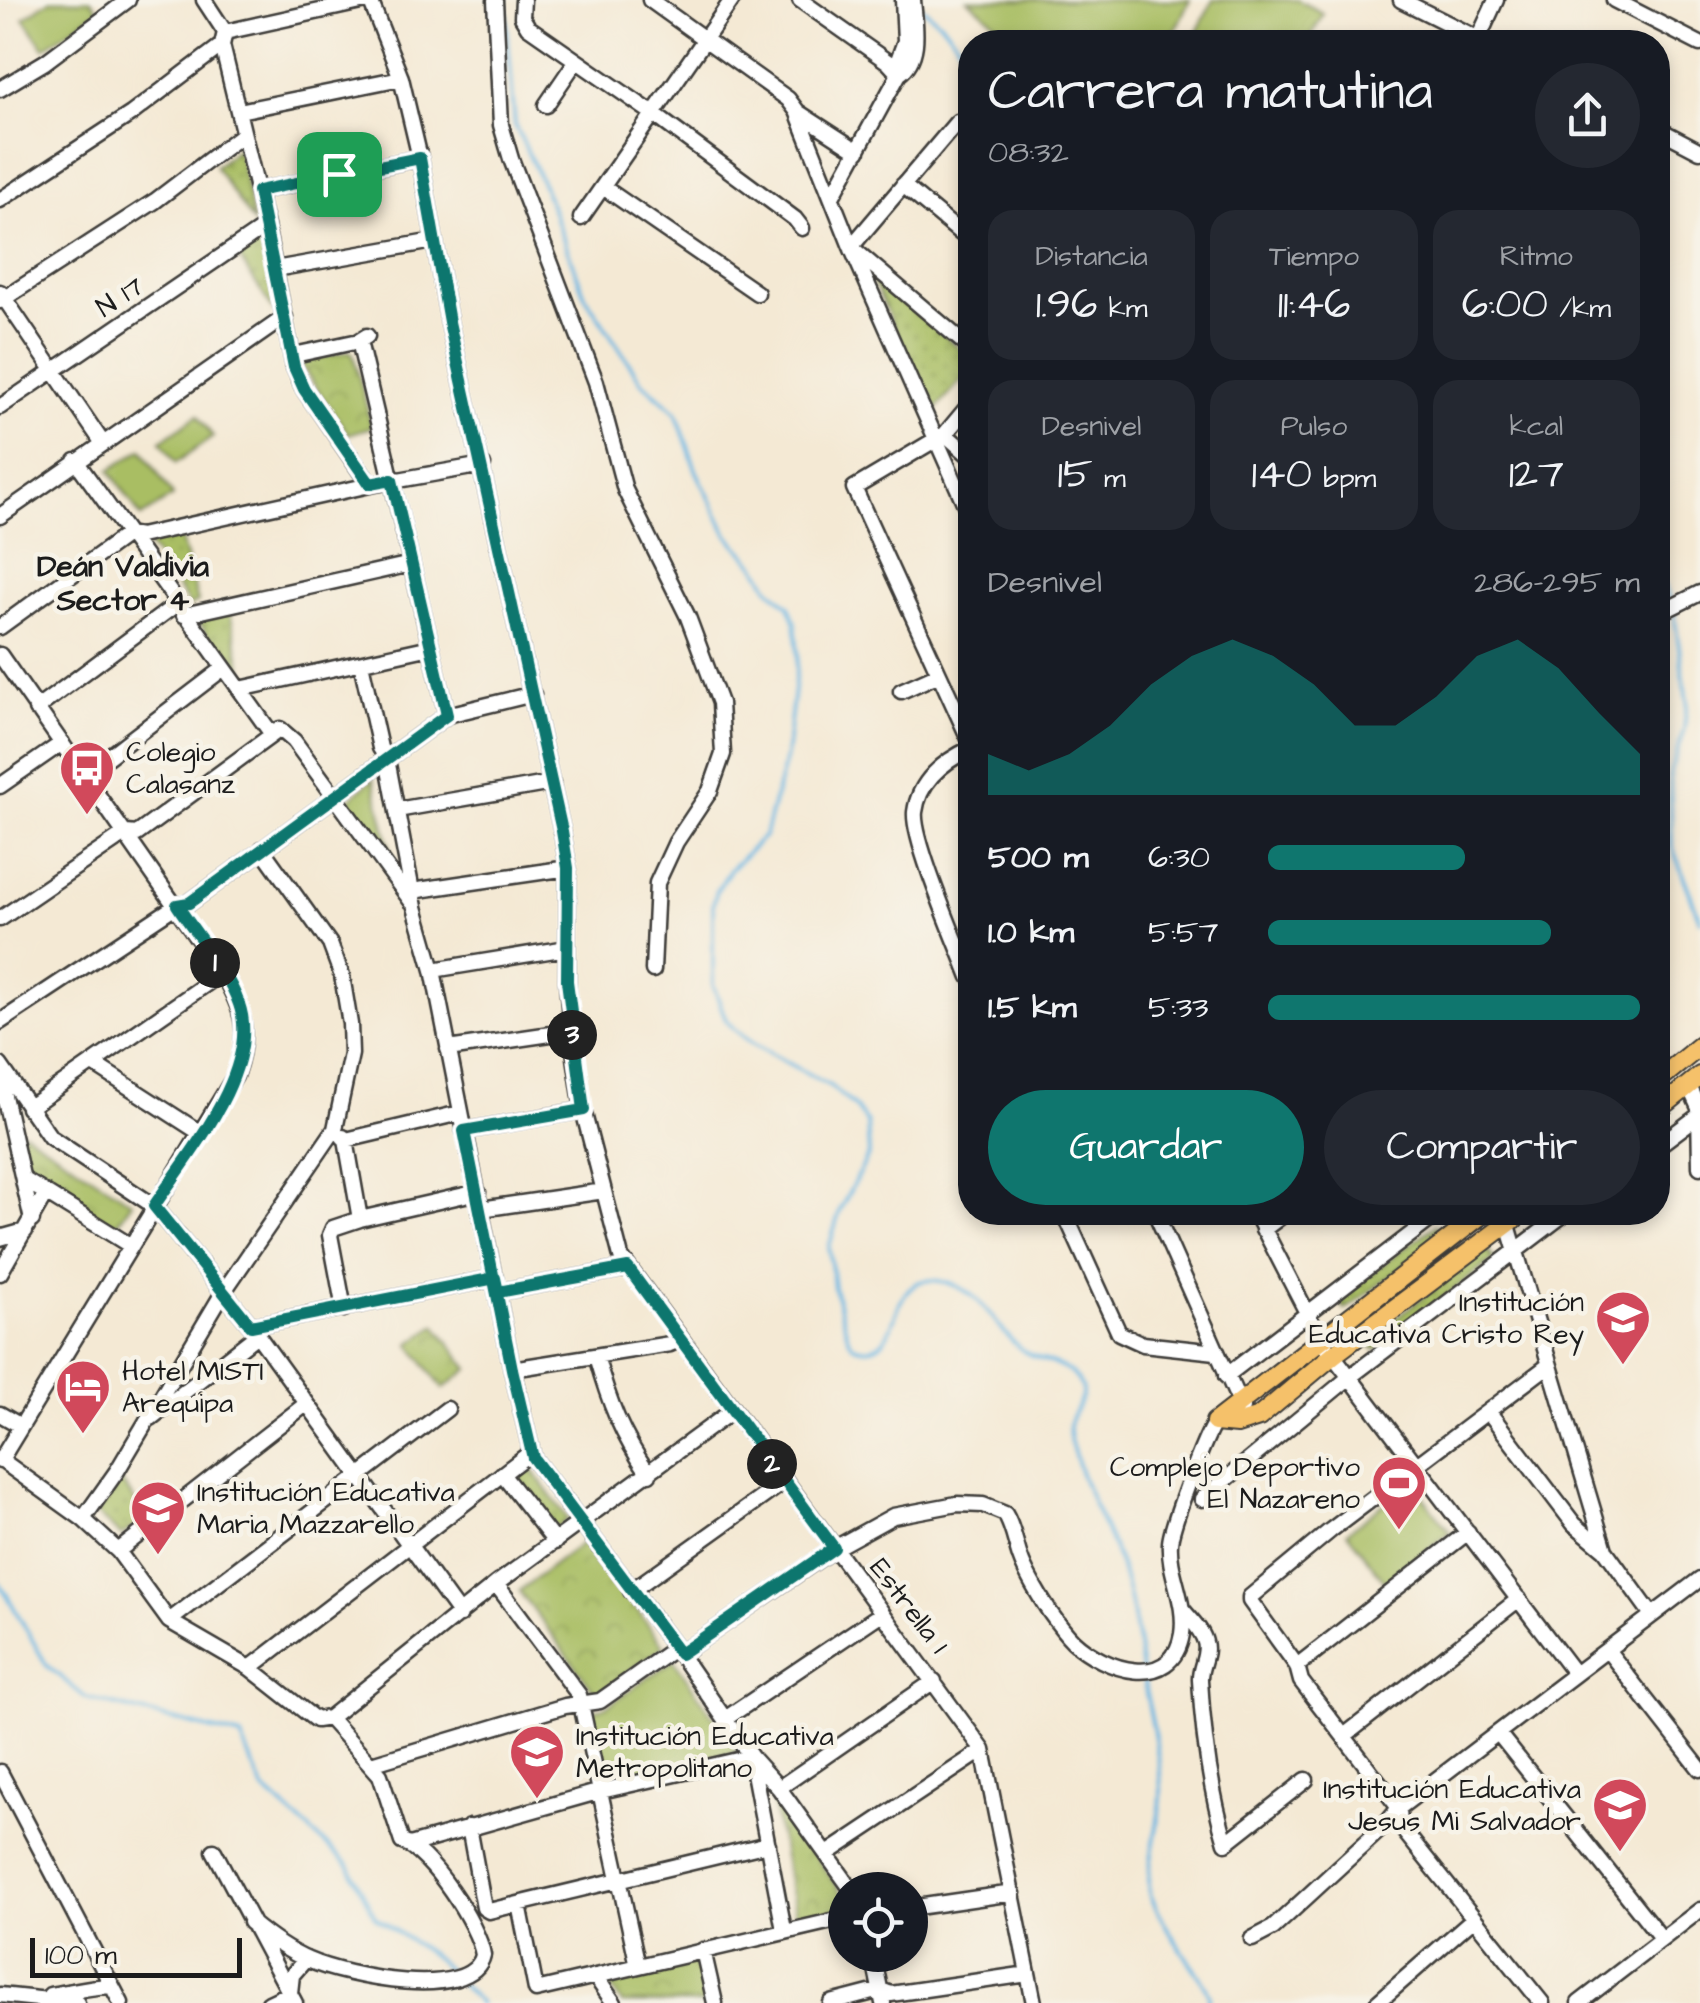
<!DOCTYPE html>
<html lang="es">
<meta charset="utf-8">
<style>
:root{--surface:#171b24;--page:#242831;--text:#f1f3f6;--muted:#9ea1a6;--accent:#0f766e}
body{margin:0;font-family:"Architects Daughter",sans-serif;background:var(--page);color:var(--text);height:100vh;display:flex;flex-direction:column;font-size:38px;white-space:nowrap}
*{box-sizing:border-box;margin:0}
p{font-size:32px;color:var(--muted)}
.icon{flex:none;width:55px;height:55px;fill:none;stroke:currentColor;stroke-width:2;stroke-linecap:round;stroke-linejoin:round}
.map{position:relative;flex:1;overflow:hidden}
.sheet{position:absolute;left:958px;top:30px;width:712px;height:1195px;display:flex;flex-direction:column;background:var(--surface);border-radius:40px;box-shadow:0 5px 15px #0003}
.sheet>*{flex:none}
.tools{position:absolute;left:828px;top:1872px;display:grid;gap:20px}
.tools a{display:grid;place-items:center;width:100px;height:100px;border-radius:50%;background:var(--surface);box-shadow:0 5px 15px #0003;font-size:50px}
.scale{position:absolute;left:30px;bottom:25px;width:212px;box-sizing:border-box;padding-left:10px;border:5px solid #1c1c1c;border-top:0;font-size:28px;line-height:35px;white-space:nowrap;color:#1c1c1c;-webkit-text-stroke:8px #f7f3e8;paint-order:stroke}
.pin{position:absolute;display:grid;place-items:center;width:85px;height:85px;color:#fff;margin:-42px;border-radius:20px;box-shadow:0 5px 15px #0006}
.km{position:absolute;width:50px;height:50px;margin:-25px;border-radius:50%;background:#222;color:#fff;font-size:28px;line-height:50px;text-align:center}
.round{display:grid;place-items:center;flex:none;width:105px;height:105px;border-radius:52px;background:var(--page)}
.summary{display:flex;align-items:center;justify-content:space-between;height:170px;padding:0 30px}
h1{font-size:55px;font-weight:600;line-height:75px}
.metrics{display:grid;grid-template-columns:repeat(3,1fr);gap:15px;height:170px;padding:10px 30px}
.metrics div{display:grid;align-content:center;border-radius:25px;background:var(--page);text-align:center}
.metrics b{font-size:42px;font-weight:600}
.metrics small{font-size:28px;font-weight:400}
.metrics p{font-size:28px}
.chart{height:280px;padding:20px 30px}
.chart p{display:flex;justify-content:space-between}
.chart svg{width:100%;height:180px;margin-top:10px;fill:var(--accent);opacity:.7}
.button{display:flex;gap:20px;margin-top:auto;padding:20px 30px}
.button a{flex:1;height:115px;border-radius:60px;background:var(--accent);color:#fff;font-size:40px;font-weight:600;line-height:115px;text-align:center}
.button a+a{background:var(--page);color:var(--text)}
ul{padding:0 30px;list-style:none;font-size:32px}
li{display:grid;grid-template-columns:160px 120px 1fr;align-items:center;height:75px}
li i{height:25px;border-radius:12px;background:var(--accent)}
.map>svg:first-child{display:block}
</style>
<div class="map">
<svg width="1700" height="2003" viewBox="0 0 1700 2003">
<defs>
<pattern id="grass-dots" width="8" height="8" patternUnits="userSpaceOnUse" patternTransform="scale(2.5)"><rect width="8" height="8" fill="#a9be63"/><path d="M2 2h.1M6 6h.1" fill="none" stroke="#91a355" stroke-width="1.8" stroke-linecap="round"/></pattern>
<pattern id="park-crowns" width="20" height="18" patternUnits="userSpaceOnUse" patternTransform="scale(2.5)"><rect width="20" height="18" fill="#a9be63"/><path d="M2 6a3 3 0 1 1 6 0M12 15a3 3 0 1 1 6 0" fill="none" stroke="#91a355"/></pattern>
</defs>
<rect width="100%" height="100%" fill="#f7f3e8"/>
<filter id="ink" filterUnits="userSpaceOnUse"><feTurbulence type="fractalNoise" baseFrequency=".01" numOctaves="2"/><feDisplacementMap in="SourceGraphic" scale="20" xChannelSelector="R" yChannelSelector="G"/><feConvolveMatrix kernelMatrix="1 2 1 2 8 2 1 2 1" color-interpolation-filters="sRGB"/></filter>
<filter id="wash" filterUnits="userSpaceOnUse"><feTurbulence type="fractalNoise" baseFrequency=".0048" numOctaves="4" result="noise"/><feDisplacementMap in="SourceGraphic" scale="40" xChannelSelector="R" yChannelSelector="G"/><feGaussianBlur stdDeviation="2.25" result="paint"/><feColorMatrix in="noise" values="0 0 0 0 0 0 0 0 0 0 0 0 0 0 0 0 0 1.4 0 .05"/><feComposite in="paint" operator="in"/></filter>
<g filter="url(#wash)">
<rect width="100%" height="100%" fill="#f4e9d4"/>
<path fill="url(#grass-dots)" stroke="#626d40" stroke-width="2.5" d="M238,148L254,224L215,167Z
M260,239L276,309L274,311L238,256Z
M867,268L970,358V370L933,413Z
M180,535L198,602L190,606L147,543Z
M230,612L244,679L239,680L197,620Z
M1436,1225L1444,1236L1345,1310L1337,1298Z
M1487,1249L1494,1259L1375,1350L1367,1340Z
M527,1462L568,1519L554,1529L513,1473Z
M119,1479L147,1518L121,1536L96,1514Z"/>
<path fill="url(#park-crowns)" stroke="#626d40" stroke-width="2.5" d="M349,351L353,354L372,427L348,434L302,367L305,361Z
M373,778L394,865L349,800Z
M24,1132L132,1202L115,1227L28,1174L20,1136Z
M436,1325L469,1369L443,1389L410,1344Z
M585,1541L664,1646L597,1695L519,1591Z
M774,1799L845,1897V1908L797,1919L772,1800Z
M699,1958L708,2003H622L608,1984Z"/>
<path fill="#a9be63" stroke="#626d40" stroke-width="2.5" d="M50,0H91L98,10L44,48L24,18Z
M968,0H1190L1169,42H1005L996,23Z
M1213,0H1297L1323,13L1308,42H1192Z
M198,415L213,437L176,463L161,441Z
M142,449L173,496L141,517L110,470Z
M1412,1482L1450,1532L1386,1583L1347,1532Z
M674,1660L738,1752L607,1782L591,1711L607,1706Z"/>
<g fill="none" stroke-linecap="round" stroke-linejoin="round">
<path stroke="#68b6e2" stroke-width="4" d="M505,0L515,125L543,185L585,296L641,381L676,412L696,470L727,534L756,566L770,589L789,606L795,622L798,656L786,756L765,835L730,870L717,890L713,904V985L726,1020L734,1029L753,1044L830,1086L855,1107L867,1123L869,1154L840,1210L829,1247L834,1288L848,1337L854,1346C912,1366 876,1259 951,1284C986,1296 995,1329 1022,1350C1039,1362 1070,1364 1080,1384C1088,1400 1071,1411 1069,1426C1068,1434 1072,1447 1075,1455C1086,1497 1111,1534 1123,1575C1133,1607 1137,1639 1142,1672C1149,1712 1160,1750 1161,1791C1162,1817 1143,1876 1151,1896C1164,1929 1188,1957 1206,1987L1210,1996L1208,2003
M918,4L941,23L970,58
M1658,573L1672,604
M1674,613L1687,702L1684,729L1670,772L1672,846L1700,920
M0,1583L47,1666L86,1698L241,1737L263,1789L349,1865L375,1917L436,1958L452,1975
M458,1982L480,2003"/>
</g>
</g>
<g filter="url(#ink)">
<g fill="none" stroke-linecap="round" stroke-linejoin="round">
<g stroke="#3c3b38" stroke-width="19">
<path id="minor" d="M204,0L225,32L222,45L266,226L294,367L304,389L370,485
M370,0L401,78L420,158L449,322L562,831L568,868L567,981L571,1031L583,1110L621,1257L983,1750L1034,2003
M495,0L501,125L511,159L596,382L625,490L688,617L720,703L723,754L710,791L676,842L657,883L653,970
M523,0L522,17L528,27L652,113L795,219L802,228
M650,0L788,99L797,111L851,247L970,516
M800,0L888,62L899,74
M1401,0L1485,42
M1614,0L1700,44
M225,32L370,0
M1478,39L1496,0
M899,74L897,63L905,41L903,0
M0,89L45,62L128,0
M546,105L576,61
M239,111L401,78
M798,112L858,151
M1658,129L1700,151
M970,133L957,122L851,247L970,348
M903,185L970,241
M603,187L757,293
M258,191L420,158
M832,197L899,74C922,58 915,25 913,0
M0,200L131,114L222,45
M581,218L732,0
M275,269L434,241
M0,292L102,442
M0,301L155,201L243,134
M359,341L447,715
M294,355L359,341L367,336
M970,404L945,434L854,488L970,741
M0,407L266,226
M945,434L970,456
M76,461L271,733
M0,516L285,317
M1658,614L1700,593
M184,615L411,564
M0,627L128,534L140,536L370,485L483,465
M0,655L222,973C245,1013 250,1032 235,1076L0,1461
M361,663L380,748L387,759L415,907L433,970L512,1369L533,1458L680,1654L751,1757L779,1788L852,1890
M240,689L431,647
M901,691L939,674
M36,709L178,603
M970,749C944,761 919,781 915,812C912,840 958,945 970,977
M84,775L224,668
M0,786L62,743
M397,810L552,783
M412,891L568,868
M0,919L126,833L137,834L280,729L294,741L412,902
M433,970L567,948
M0,1022L177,905L189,903L447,715L533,694
M448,1049L571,1031
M92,1063L202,1134
M0,1065L50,1137L154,1206L251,1326L460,1615
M0,1078L32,1220
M1689,1086L1699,1108L1700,1167
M28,1108L222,973
M464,1131L583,1110
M343,1137L346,1140L360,1219
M346,1140L460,1113
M1658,1146L1698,1116
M23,1179L131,1246
M481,1209L604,1191
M1064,1212L1119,1333L1143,1344L1216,1352
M1155,1212L1242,1408
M1255,1212L1320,1338L1575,1674
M1508,1225L1605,1550L1652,1615
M1263,1230L1287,1212
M0,1238L25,1231
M0,1273L46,1193
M498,1292L628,1268
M344,1309L330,1235L333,1228L360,1219L478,1192
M251,1326L495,1278
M596,1356C609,1402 621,1434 649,1474
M512,1369L670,1344L681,1339
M1226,1376L1440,1212
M1488,1411L1574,1524L1605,1550
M0,1414L21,1426
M151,1418L257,1335
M1,1460L83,1519L118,1551L169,1621L250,1668L316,1720L329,1718L380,1775L402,1842C430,1851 479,1926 483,1955C472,2003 344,1976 308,1960C287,1951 268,1937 250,1922
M502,1474L555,1542
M1202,1499L1351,1376L1567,1212
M83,1519L117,1471L224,1291L335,1129L351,1054L350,1024L342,976L330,944L262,849
M118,1551L306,1404
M496,1584L579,1695L638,1966
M631,1591L785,1481
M1183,1610C1191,1620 1202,1630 1205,1642C1209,1655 1199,1667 1200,1680C1203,1736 1210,1790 1226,1843L1306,1780
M169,1621L447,1409
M1608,1651L1700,1769
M680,1654L835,1548L893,1516L957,1504L983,1505L1005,1514C1013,1527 1015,1542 1020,1557C1026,1575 1038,1594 1049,1611C1056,1621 1064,1632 1073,1641C1104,1670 1172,1693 1182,1634C1187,1601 1168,1574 1170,1543C1171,1526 1205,1436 1215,1422
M1297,1666L1468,1532
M250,1668L531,1452
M329,1718L496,1584L732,1411
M725,1719L882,1613
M1498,1733L1662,1939
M1344,1736L1519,1599
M371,1764L565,1706L600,1701L675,1648
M0,1772L121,2003
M779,1788L934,1681
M469,1827L484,1908L489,1911L768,1844
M410,1845L601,1791L751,1757L784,1930
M214,1851L295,2003
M827,1854L983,1750
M519,1904L536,1990L845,1918
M910,1908L1013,1893
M1252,1939L1273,1928L1385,1825L1399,1808L1700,1579
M703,1950L715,2003
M873,1955L883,2003
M595,1976L614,2003
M0,1995L77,2003
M50,1995C65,1993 102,1984 112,1987
M269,2003L290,1993L292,1975L306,1959
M831,2003L881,1990L891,1994L1028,1974
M1377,2003L1474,1918
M1542,2003L1400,1826L1399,1808L1301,1681L1297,1666L1250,1601V1597L1331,1530L1549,1365
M1579,2003L1700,1910"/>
</g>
<g stroke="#3c3b38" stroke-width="22">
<path id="major" d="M1658,1080L1700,1046
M1658,1110L1700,1076
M1215,1422L1237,1424L1259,1417L1333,1355L1523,1212
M1215,1422L1485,1212"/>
</g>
<use href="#minor" stroke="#fff" stroke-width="14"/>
<use href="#major" stroke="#f5c16b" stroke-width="18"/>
</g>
</g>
<g fill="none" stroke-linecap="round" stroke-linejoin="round" filter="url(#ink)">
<g stroke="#fff" stroke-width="20">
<path id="route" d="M339,174L258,191L294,367L304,389L370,484L392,480L447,715L189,903L177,905C197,936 227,969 239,1004C262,1068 188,1155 154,1206L251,1326L495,1278L498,1292L628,1268L834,1548L680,1654L533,1458L512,1369L464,1131L584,1110L567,981L568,868L562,831L449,322L420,158L339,174"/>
</g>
<use href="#route" stroke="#0f766e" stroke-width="12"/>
</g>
<defs>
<g id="bus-pin" transform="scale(2.875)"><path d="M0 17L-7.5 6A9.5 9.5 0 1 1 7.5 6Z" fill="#d1495b" stroke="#f7f3e8"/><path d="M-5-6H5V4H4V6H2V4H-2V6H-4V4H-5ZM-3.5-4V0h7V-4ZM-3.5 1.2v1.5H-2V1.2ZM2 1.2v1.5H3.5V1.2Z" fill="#fff"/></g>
<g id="school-pin" transform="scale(2.875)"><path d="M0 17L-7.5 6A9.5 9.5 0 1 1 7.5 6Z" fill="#d1495b" stroke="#f7f3e8"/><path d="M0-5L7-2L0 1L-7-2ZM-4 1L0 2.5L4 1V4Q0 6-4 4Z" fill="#fff"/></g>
<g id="hotel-pin" transform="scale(2.875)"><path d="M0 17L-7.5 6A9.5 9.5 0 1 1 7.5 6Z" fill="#d1495b" stroke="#f7f3e8"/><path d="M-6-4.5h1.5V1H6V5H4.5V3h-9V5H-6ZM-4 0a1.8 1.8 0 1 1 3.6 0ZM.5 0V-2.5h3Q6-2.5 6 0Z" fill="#fff"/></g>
<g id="stadium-pin" transform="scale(2.875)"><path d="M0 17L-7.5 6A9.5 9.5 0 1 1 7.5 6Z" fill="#d1495b" stroke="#f7f3e8"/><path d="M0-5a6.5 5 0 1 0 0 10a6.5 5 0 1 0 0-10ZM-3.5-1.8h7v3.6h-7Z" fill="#fff"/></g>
</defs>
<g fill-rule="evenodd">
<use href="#bus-pin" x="87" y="768"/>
<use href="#school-pin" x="1623" y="1318"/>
<use href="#hotel-pin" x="83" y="1387"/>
<use href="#stadium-pin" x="1399" y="1483"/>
<use href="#school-pin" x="158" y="1508"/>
<use href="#school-pin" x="537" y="1752"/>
<use href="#school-pin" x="1620" y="1805"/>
</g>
<g text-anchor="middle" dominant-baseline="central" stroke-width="9" stroke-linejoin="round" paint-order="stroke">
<g font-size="28" fill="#1c1c1c" stroke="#f7f3e8">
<text transform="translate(120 297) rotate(-33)">N 17</text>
<text transform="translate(909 1606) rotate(53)">Estrella 1</text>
</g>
<g font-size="28" fill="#1c1c1c" stroke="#f7f3e8" text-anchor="start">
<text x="126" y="752">Colegio<tspan x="126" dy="32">Calasanz</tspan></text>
<text x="1584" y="1302" text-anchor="end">Institución<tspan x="1584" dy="32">Educativa Cristo Rey</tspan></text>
<text x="122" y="1371">Hotel MISTI<tspan x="122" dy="32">Arequipa</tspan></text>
<text x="1360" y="1467" text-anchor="end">Complejo Deportivo<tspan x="1360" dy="32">El Nazareno</tspan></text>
<text x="197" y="1492">Institución Educativa<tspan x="197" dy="32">Maria Mazzarello</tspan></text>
<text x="576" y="1736">Institución Educativa<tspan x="576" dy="32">Metropolitano</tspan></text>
<text x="1581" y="1789" text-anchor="end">Institución Educativa<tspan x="1581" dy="32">Jesus Mi Salvador</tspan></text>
</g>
<g font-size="30" font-weight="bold" fill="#1c1c1c" stroke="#f7f3e8">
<text x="123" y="567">Deán Valdivia<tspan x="123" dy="34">Sector 4</tspan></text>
</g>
</g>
</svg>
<div class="tools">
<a><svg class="icon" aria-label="locate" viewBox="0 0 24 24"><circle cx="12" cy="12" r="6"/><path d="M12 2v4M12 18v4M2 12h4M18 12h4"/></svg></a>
</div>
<div class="scale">100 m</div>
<div class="pin" style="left:339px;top:174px;background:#1e9e55"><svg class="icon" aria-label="arrive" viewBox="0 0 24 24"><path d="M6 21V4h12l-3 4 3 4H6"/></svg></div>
<b class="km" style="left:215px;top:963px">1</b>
<b class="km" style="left:772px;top:1464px">2</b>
<b class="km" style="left:572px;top:1035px">3</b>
<section class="sheet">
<div class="summary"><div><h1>Carrera matutina</h1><p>08:32</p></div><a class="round"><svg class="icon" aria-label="share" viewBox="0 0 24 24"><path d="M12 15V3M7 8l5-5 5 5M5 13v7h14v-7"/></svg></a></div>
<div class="metrics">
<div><p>Distancia</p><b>1.96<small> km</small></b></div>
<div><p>Tiempo</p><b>11:46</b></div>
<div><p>Ritmo</p><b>6:00<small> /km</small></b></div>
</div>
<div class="metrics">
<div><p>Desnivel</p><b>15<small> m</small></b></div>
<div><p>Pulso</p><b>140<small> bpm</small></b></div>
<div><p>kcal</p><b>127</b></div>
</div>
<div class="chart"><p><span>Desnivel</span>286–295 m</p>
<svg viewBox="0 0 160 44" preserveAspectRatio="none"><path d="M0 44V34L10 38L20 34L30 27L40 17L50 10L60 6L70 10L80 17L90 27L100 27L110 20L120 10L130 6L140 13L150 24L160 34V44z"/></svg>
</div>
<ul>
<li><b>500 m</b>6:30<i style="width:53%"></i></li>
<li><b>1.0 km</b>5:57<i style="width:76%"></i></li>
<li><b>1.5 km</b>5:33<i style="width:100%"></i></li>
</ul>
<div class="button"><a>Guardar</a><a>Compartir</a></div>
</section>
</div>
